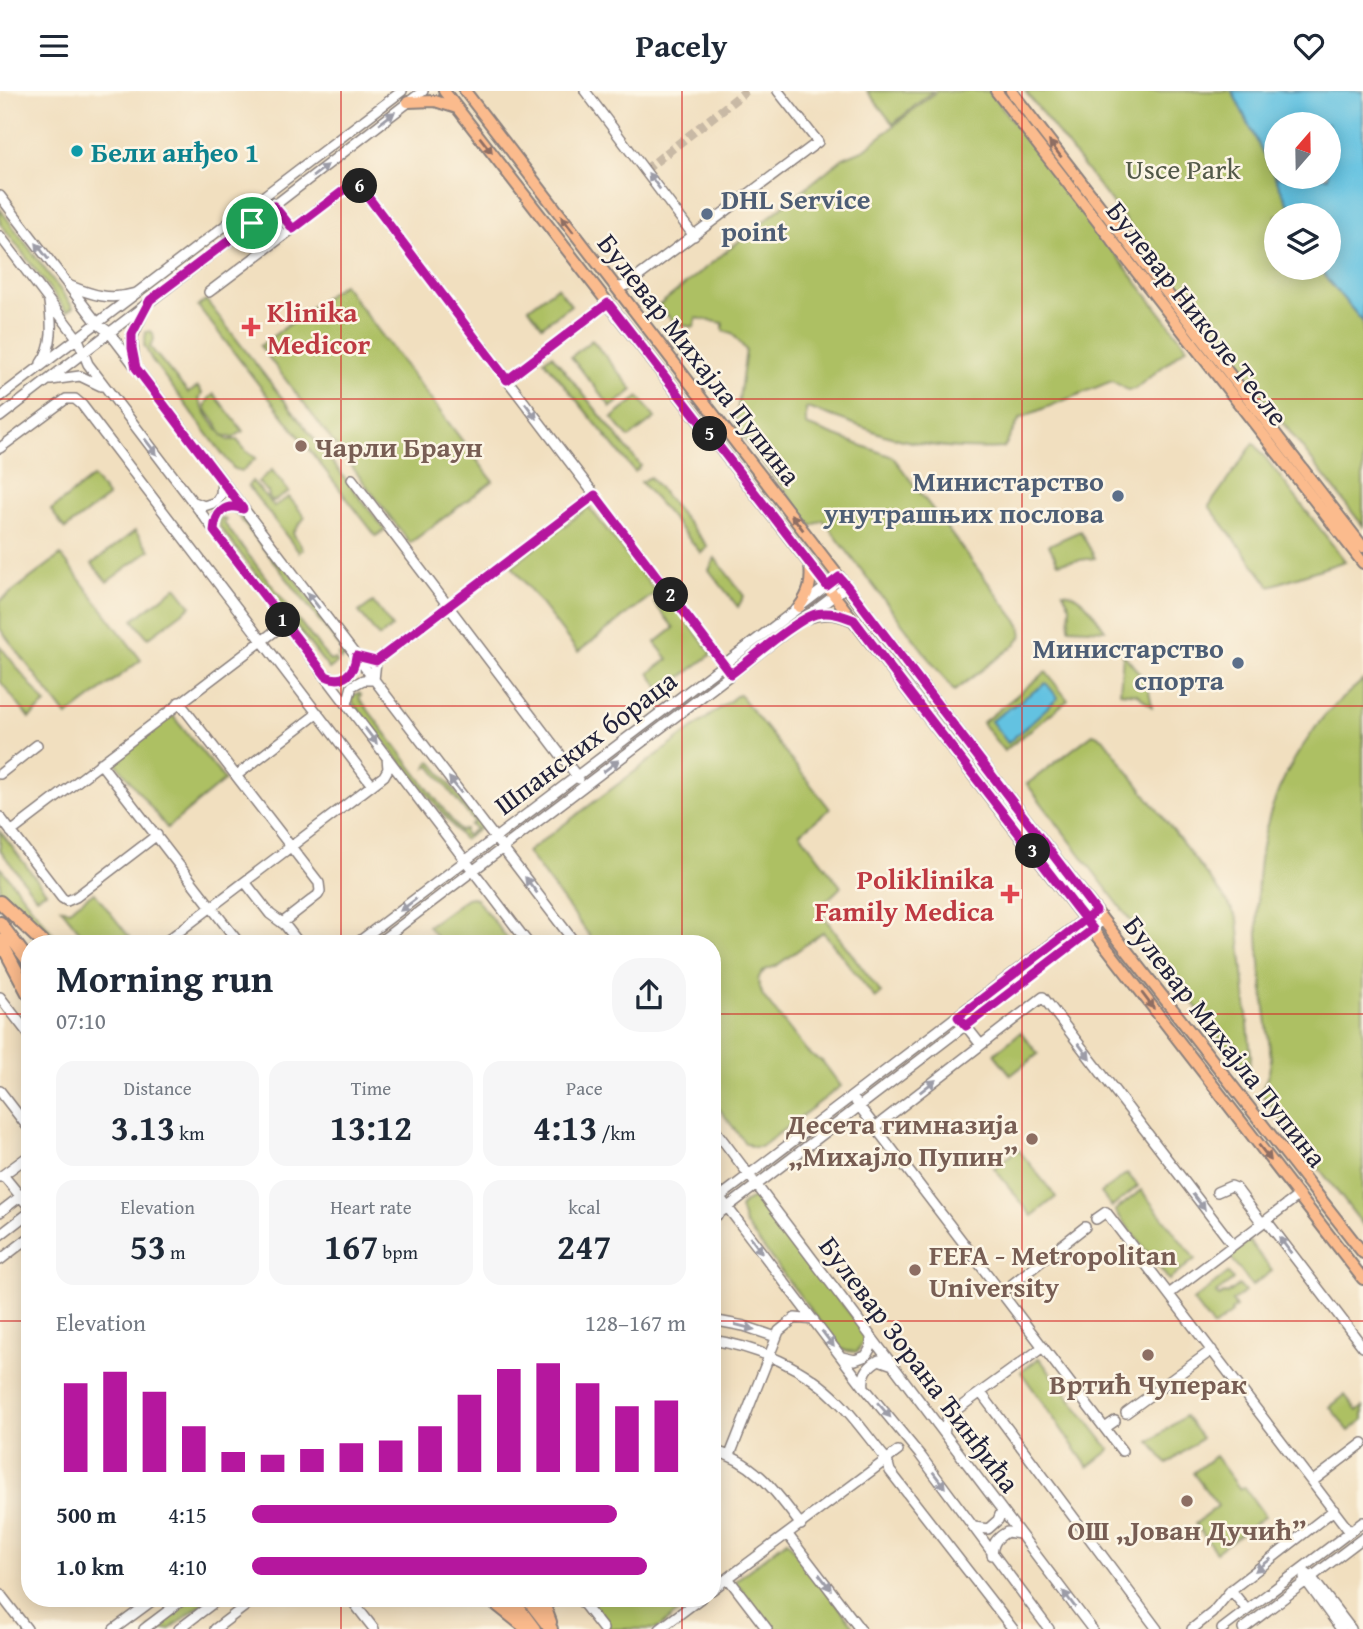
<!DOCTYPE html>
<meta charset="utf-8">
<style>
:root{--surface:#fff;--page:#f6f6f7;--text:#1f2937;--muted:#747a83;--accent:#b5179e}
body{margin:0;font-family:"Gentium Book Plus",serif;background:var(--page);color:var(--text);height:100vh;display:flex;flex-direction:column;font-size:26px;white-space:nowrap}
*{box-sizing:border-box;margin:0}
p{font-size:23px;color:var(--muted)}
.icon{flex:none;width:38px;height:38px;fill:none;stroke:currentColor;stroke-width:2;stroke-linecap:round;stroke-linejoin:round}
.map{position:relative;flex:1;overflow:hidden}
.details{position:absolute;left:21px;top:844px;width:700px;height:672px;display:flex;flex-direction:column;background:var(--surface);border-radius:28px;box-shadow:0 4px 18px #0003}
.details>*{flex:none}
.needle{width:46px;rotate:20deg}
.fabs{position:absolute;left:1264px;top:21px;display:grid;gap:14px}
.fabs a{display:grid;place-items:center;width:77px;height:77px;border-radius:50%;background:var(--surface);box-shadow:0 4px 18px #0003;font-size:35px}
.pin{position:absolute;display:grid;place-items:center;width:60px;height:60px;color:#fff;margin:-30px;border:4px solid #fff;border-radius:50%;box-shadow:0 2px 7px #0007}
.km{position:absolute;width:35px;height:35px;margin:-18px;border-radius:50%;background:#222;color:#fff;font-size:19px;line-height:35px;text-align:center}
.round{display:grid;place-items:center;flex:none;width:74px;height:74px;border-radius:28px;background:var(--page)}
.head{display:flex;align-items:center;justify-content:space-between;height:119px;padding:0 35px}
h1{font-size:38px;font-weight:700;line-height:52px}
.figures{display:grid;grid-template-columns:repeat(3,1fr);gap:10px;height:119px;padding:7px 35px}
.figures div{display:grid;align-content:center;border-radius:18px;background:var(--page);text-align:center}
.figures b{font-size:35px;font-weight:700}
.figures small{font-size:19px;font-weight:400}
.figures p{font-size:19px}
.chart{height:196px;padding:14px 35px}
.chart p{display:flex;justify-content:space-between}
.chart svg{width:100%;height:126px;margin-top:7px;stroke:var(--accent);stroke-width:6}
ul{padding:0 35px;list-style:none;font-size:23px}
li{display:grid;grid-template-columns:112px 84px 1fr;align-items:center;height:52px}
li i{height:18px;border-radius:9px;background:var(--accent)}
header{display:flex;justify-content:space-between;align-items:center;height:91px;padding:0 35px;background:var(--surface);font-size:32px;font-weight:700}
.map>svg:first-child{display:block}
</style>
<header><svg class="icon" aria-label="menu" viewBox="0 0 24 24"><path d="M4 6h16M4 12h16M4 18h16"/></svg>Pacely<svg class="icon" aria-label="heart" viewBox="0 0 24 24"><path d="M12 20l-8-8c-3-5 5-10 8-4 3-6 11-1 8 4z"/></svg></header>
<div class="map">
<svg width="1363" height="1538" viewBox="0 0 1363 1538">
<rect width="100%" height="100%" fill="#fcf5e5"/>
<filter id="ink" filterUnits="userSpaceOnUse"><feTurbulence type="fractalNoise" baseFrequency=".0143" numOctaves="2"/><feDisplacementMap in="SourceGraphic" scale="14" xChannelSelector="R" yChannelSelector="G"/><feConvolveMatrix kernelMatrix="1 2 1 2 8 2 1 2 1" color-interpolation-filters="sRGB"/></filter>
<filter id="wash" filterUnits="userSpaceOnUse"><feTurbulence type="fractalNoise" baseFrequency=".00686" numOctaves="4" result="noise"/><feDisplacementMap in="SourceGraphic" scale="28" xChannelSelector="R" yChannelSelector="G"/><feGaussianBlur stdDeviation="1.57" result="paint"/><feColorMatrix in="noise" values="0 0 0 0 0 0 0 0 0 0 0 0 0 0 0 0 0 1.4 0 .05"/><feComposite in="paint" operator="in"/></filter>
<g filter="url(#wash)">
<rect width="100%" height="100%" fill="#f1dfbf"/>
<path fill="#adc064" stroke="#687150" stroke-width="2" d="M867,0H933L893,33Z
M937,0H989L1187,256L1135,298L1128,299L1112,290L1020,327L1004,357C963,359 924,356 884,344C858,335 832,324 806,317V334L893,366L1020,534L1022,545L1015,554L954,600L823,429L812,435L735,336L746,259L732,242L723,240V232L696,227L694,236L676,233L658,215L843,67L865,58Z
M1025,0H1232L1294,124H1276V177H1321L1326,187L1363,231V435Z
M0,118L73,216L67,221L0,132Z
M343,193L493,390L410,452L260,255Z
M557,196L571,214L542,235L529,217Z
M206,209L385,439L376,445L198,215Z
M150,240L153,242L154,249L150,256L188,302L198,296L202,302L199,308C203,321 213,333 221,342C217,324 193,320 214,303L243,340L233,347L222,344L228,349H237L246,360L256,367L242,380L234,378L152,269L144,254L146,241Z
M592,249L633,299L611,316L571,266Z
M552,264L641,375L635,381L544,269Z
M639,306L655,327L629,347L612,327Z
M1254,352L1345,470L1270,495L1209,415Z
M272,379L289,401L274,410L270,409L268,401L258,391Z
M93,386L108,406L65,438L51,419Z
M650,386L708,456L701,462L641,391Z
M252,390L274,415L289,406L305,426L293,442L303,458L299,461L248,395Z
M589,416L656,501L578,561L512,475Z
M241,418L351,561L341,569L338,565L343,560L236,422L232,420Z
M221,427L226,429L224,432L330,570L335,568L337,572L329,578L220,436L219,429Z
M135,440L150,459L107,491L92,473Z
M1080,440L1095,467L1058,472L1049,454Z
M61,464L141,569L67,625L0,538V510Z
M715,467L744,505L738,516L709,479Z
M176,496L191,515L148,547L133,529Z
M1063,501C1084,503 1094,524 1105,539L1069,537L1070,515Z
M666,503L712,563L662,600L649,582L668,568L655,552L674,537L654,512Z
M373,511L392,536L379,546L359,521Z
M0,555L46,613L29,627L0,590Z
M1123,563C1138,580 1150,592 1152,616L1137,603L1120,601Z
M1046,581L1068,609L1004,660L982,632Z
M1363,589V1134L1261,1002L1269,981L1271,968C1259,858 1235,750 1305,652C1312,642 1319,630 1327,622C1338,610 1351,600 1363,589Z
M359,602L361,604L359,607L460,740L465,738V744H468L476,737L470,734L474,731L430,675L426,677L428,672L431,670L483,735L464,749L352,611L351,605Z
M739,603L830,718L800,742L841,796L818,818L881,902L875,907L823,841L776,875L765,879L760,884L758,890L763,905L810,964L822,970L841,995L761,1056H753L745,1052L712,1008V852H595L527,761Z
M172,624L225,689L167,737L113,668Z
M1093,643L1103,647L1228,812L1238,829L1251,965L1250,973L1244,979L1027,693Z
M0,740L46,801L36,806L0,759Z
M0,776L60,852H51L12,818L0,801Z
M94,801L134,852H89L61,817L69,819Z
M472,806L476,808L511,852H441L428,835L467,807Z
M1021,941L1038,963L1011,984L994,963Z
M1018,1058L1056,1106L1032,1125L994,1077Z
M1127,1082L1138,1095L1112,1116L1101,1102Z
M1141,1099L1195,1168L1169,1189L1115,1120Z
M753,1107L764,1115L861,1236L866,1247L857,1261L846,1260L840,1257L745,1133L740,1117L743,1112Z
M1249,1150L1272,1180L1252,1195L1229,1164Z
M1228,1182L1233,1189L1216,1202L1219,1206L1225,1202L1227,1203L1239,1194L1245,1201L1232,1210L1236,1216L1231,1220L1232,1222L1213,1236L1193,1210Z
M1039,1267L1110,1359L1088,1376L1021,1281Z
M1345,1304L1357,1320L1363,1316V1329L1349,1340L1330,1316Z
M1185,1325L1202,1347L1167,1373L1150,1351Z
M1215,1365L1240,1398L1244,1396L1265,1425L1216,1461L1195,1433L1218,1415L1193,1382Z
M787,1449L856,1538H771L735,1490Z
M192,1507H210L170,1538H150Z
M589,1507H696L657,1538H611L588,1508Z"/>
<path fill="#63c2e1" stroke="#42728e" stroke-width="2" fill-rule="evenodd" d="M1232,0H1363V231L1326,187L1321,177H1328V124H1294ZM1276,33H1328V86H1276Z
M1046,592L1058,607L1008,652L991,630Z"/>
</g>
<g filter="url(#ink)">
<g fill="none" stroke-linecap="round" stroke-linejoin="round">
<path stroke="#c8b9a5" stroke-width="9" stroke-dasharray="9 4.5" stroke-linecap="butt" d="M645,79L746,0"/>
<g stroke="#8a807d" stroke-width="12">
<path id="minor" d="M585,0L694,145
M0,105L98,233L109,241L575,852
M257,111L283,145
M272,112L293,138
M0,145L78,248L88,273L528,852
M68,194C92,204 110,210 136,202
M614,195L620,196L627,194L818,51L778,0
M209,201L356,90L731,583
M41,272C54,254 52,233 49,211
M135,272L132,247L146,216
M51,289L80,285L101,295
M507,289L608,212
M0,306L402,0
M0,326L423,0
M0,357L66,308H75L82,314L372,694
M352,388L579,688
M194,411L204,415L216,411L221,403L222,390
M214,440C215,422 225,411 243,418
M328,585C344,594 354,581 356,565L376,570
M374,589L376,570L595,404
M179,611L319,792L320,800L318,804L282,832
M347,613L352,595L363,589H374
M100,672L239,852
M0,683L37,654
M237,684L318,622
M0,726L62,807L67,810L76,806L157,744
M11,741L275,540L279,530L277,524
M245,791L270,823L285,834L299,852
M164,852L384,685L388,678L387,666
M357,852L839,486
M378,852L847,495
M0,906L30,945
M962,930L981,954
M0,1000L30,1039
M856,1011L1122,1360
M712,1035L1092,1538
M875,1036L1043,906L1233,1154
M3,1084L30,1117
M0,1086L30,1064
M712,1096L864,1296L920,1364L1049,1538
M1217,1101L1231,1095L1236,1097L1262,1132
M712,1112L1096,819
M0,1121L30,1098
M712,1128L1103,829
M1096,1128L1106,1121L1350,1441
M1266,1129L1363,1256
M0,1144L30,1121
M0,1169L30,1146
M1001,1202L1085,1136
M1169,1203L1298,1105
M712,1229L744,1235L776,1246
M712,1249C757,1256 806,1277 838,1310C856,1328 870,1349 887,1369L890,1380L1013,1538
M842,1266L855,1269L866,1265L871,1256V1246
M864,1296C862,1283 868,1275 879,1269L893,1274
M981,1302L1157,1538
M1126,1322L1212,1259
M1105,1337L1115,1330
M944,1342L948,1325L1043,1256
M712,1359C755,1370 776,1401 801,1434
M730,1364L779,1240L795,1227L814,1229
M1313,1390L1363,1352
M974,1436L988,1438L998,1429L1002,1419
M788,1444L860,1538
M992,1464C993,1452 996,1447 1007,1441L1020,1443
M1301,1478L1312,1487L1351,1538
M728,1487L767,1538
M1304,1487L1341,1538
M712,1499L898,1360
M1231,1499L1247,1519
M0,1503L27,1538
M350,1507L374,1538
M579,1507L603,1538
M114,1538L156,1507
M144,1538L185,1507
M179,1538L220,1507
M215,1538L256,1507
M660,1538L701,1507
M1192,1538L1212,1522L1231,1499L1334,1419
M1222,1538L1363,1431
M1243,1538L1363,1447"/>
</g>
<g stroke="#8a807d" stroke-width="14">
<path id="major" d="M444,0L1363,1188
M465,0L1103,829L1363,1162
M996,0L1363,472
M1011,0L1363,456
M408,11L435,10L457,17
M799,516C809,503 812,492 810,475
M806,527C823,520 837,522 853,529"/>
</g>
<g stroke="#8a807d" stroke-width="16">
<path id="highway" d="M0,811L43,852
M0,832L30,872
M0,849L28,902
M489,1507L528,1538
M511,1507L534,1538
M527,1507L551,1538
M541,1507L550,1531"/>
</g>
<use href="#minor" stroke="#fff" stroke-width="9"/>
<use href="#major" stroke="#fbbb8d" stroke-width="10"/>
<use href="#highway" stroke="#fbbb8d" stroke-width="12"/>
</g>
<defs><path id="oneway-solid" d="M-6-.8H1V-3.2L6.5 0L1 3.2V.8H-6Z" transform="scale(1.75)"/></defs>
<g fill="#9c9ca7">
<use href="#oneway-solid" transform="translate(387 27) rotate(-38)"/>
<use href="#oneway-solid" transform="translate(320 80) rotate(-38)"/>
<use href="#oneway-solid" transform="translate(654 90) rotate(-126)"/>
<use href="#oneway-solid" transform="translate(42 160) rotate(-127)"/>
<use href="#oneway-solid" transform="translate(531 320) rotate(53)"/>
<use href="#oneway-solid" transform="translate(151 356) rotate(53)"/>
<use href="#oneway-solid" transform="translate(313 509) rotate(-128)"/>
<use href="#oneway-solid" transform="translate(371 645) rotate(53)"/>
<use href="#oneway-solid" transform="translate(611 675) rotate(-37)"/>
<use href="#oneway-solid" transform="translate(455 694) rotate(-128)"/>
<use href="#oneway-solid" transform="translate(531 794) rotate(-127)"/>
<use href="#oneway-solid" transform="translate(408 814) rotate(143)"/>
<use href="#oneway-solid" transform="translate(1084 960) rotate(53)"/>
<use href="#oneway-solid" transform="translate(928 995) rotate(-38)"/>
<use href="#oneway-solid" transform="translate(1199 1111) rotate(52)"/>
<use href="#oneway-solid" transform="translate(756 1154) rotate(53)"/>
<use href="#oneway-solid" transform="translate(1285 1154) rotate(-127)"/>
<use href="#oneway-solid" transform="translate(745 1236) rotate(15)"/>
<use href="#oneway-solid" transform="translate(828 1248) rotate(53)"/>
<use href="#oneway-solid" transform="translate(884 1319) rotate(49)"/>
<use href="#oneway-solid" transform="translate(939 1389) rotate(53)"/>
<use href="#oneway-solid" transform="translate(1263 1474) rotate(142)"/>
<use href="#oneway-solid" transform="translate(825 1491) rotate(53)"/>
<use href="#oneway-solid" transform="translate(1069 1508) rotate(-127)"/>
</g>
<g fill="#8e6e64">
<use href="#oneway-solid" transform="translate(486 54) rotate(52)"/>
<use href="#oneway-solid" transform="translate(1055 58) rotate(-128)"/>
<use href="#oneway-solid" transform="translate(567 133) rotate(-127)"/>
<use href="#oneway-solid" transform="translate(797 431) rotate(-127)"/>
<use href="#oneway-solid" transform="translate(1148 910) rotate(53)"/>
<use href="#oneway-solid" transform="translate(1265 1062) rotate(52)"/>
</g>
</g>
<g fill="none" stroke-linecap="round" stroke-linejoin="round" filter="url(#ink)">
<g stroke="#fff" stroke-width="14">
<path id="route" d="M252,132L150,209L132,243V257L136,277L243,418C225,411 215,422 214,440L326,585C343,593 354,583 356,565L376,570L595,404L731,583C749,570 798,527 816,523C830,520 841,524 854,529C927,626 1003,721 1077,818L1093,838L966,935L958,926L1086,828L1096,820L847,495L839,486L827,495L608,212L507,289L356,90L293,138L274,115L252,132"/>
</g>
<use href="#route" stroke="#b5179e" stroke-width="9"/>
</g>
<path fill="none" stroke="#d62828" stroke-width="2" stroke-opacity="0.55" d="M341,0V852M682,0V852M1022,0V1538M0,308H1363M0,615H1363M0,923H30M712,923H1363M0,1230H30M712,1230H1363M341,1507V1538M682,1507V1538"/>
<circle fill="#0f9aa8" stroke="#fcf5e5" stroke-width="2.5" cx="77" cy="60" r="7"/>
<g fill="#5c6f8a" stroke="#fcf5e5" stroke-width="2.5">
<circle cx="707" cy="123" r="7"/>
<circle cx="1118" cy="405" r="7"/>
<circle cx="1238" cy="572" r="7"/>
</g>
<g fill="#e0444e" stroke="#fcf5e5" stroke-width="2.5">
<path d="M247.5 225.5h7v7h7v7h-7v7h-7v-7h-7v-7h7z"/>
<path d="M1006.5 792.5h7v7h7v7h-7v7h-7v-7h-7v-7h7z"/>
</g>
<g fill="#8d6e63" stroke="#fcf5e5" stroke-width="2.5">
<circle cx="301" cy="355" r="7"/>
<circle cx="1032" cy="1048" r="7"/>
<circle cx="915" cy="1179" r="7"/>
<circle cx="1148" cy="1264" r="7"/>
<circle cx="1187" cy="1410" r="7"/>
</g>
<g text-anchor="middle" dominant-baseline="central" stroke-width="5" stroke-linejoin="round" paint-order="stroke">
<g font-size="28" font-weight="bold" fill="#0d838f" stroke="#fcf5e5" text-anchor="start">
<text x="91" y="60">Бели анђео 1</text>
</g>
<g font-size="28" fill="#535949" stroke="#fcf5e5">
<text x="1183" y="77">Usce Park</text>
</g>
<g font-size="28" font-weight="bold" fill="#4e5e75" stroke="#fcf5e5" text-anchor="end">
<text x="721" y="107" text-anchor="start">DHL Service<tspan x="721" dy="32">point</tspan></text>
<text x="1104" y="389">Министарство<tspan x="1104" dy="32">унутрашњих послова</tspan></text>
<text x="1224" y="556">Министарство<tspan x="1224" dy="32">спорта</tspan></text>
</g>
<g font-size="28" font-weight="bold" fill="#be3a42" stroke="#fcf5e5" text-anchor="start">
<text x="267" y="220">Klinika<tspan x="267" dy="32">Medicor</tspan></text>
<text x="994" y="787" text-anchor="end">Poliklinika<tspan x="994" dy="32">Family Medica</tspan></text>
</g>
<g font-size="28" fill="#22223b" stroke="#fcf5e5">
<text transform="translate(1198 222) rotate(52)">Булевар Николе Тесле</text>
<text transform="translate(700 268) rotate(52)">Булевар Михајла Пупина</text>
<text transform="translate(585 651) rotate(-37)">Шпанских бораца</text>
<text transform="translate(1226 950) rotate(52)">Булевар Михајла Пупина</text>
<text transform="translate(920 1273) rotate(53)">Булевар Зорана Ђинђића</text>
</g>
<g font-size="28" font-weight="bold" fill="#785e54" stroke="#fcf5e5" text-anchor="start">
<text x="315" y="355">Чарли Браун</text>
<text x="1018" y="1032" text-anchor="end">Десета гимназија<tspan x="1018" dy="32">„Михајло Пупин”</tspan></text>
<text x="929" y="1163">FEFA - Metropolitan<tspan x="929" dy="32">University</tspan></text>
<text x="1148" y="1292" text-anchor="middle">Вртић Чуперак</text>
<text x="1187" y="1438" text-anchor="middle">ОШ „Јован Дучић”</text>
</g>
</g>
</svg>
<div class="fabs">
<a><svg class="needle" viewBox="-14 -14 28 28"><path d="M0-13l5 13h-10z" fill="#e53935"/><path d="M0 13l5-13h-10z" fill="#747a83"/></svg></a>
<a><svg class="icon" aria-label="layers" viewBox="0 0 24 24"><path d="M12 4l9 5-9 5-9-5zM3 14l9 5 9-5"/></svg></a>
</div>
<div class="pin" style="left:252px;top:132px;background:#1e9e55"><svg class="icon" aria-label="arrive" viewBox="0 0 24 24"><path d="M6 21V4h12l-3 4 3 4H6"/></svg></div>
<b class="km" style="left:283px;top:529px">1</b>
<b class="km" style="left:671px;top:504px">2</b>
<b class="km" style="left:1033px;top:760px">3</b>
<b class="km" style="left:710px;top:343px">5</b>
<b class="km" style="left:360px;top:95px">6</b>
<section class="details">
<div class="head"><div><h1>Morning run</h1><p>07:10</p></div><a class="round"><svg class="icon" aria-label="share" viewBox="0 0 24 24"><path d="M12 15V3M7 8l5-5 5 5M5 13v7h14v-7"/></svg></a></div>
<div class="figures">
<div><p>Distance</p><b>3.13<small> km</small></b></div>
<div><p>Time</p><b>13:12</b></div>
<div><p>Pace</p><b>4:13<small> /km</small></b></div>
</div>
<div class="figures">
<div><p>Elevation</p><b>53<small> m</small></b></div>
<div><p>Heart rate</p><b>167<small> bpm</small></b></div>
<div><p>kcal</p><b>247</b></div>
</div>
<div class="chart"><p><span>Elevation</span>128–167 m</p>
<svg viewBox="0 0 160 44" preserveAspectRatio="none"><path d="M5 44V13M15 44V9M25 44V16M35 44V28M45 44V37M55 44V38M65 44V36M75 44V34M85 44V33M95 44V28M105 44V17M115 44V8M125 44V6M135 44V13M145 44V21M155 44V19"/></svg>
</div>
<ul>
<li><b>500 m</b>4:15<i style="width:84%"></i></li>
<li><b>1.0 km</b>4:10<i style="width:91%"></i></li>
</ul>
</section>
</div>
